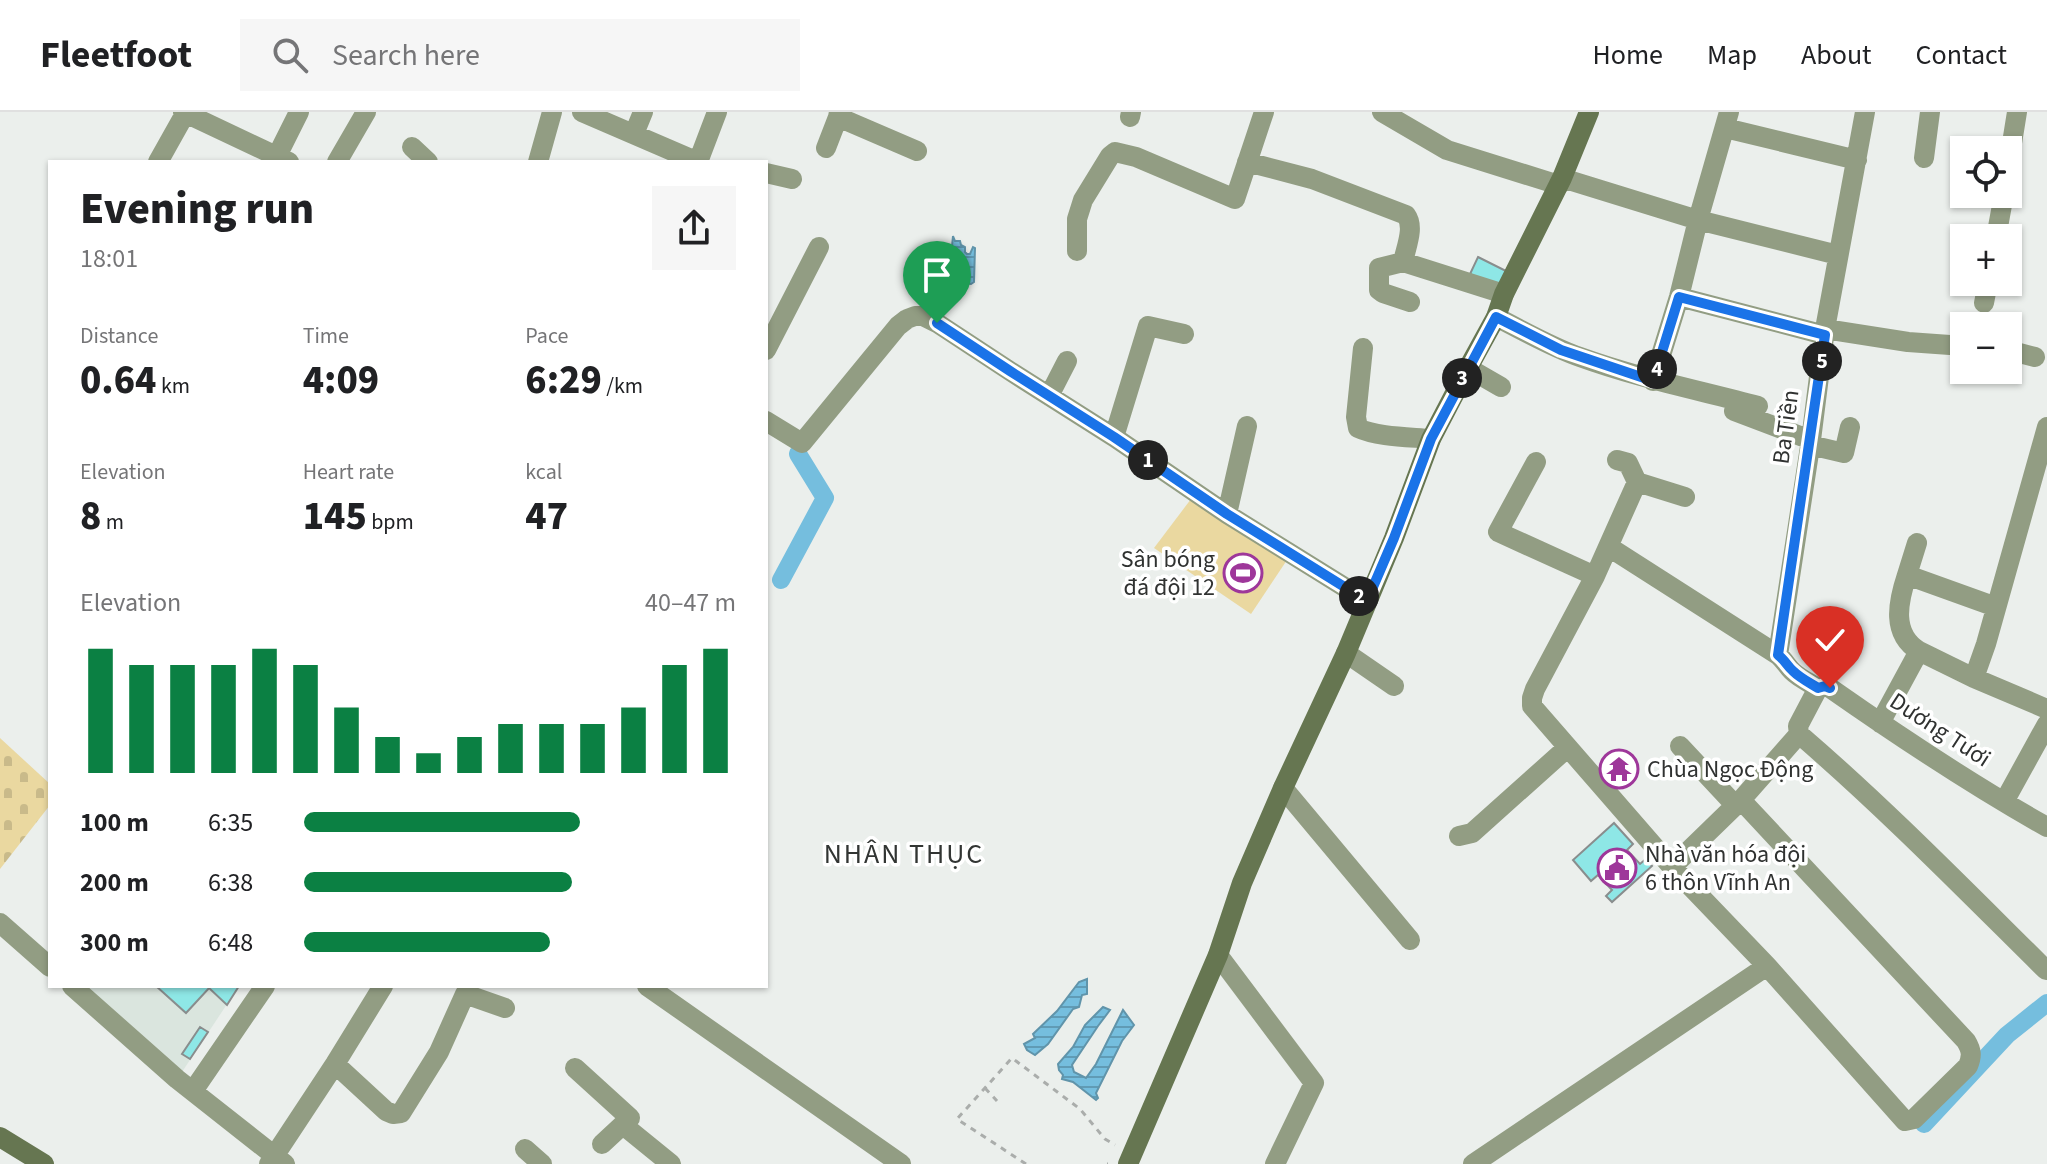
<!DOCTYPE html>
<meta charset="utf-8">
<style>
:root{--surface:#fff;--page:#f6f6f6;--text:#202124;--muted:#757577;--line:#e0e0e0;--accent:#0b8043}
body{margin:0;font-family:"Source Sans 3",sans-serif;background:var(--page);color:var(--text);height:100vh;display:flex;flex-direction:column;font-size:30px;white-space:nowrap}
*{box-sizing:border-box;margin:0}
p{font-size:26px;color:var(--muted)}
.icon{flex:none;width:44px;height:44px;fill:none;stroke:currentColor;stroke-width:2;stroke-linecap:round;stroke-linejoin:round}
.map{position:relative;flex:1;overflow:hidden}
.drawer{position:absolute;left:48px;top:48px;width:720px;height:828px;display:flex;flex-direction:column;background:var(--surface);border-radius:0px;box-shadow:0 2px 6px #0004}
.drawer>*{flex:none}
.tools{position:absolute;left:1950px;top:24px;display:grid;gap:16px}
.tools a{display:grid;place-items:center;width:72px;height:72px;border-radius:0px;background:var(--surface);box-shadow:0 2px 6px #0004;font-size:40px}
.pin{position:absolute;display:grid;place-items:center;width:68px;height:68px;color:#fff;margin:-82px -34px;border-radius:50% 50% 50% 0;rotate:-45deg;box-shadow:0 0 8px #0007}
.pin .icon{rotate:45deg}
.km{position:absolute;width:40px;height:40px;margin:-20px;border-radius:50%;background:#222;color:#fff;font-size:22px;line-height:40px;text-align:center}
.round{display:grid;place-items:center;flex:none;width:84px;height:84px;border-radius:0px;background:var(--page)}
.head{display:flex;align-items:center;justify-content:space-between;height:136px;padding:0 32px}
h1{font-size:44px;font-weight:800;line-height:60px}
.metrics{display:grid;grid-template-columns:repeat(3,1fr);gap:12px;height:136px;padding:8px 32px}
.metrics div{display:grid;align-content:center}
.metrics b{font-size:40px;font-weight:800}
.metrics small{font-size:22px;font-weight:400}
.metrics p{font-size:22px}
.chart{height:224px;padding:16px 32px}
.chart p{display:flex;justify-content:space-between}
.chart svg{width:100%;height:144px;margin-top:8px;stroke:var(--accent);stroke-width:6}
ul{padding:0 32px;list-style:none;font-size:26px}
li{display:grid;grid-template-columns:128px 96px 1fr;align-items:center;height:60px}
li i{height:20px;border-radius:10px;background:var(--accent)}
header{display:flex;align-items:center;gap:48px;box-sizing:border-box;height:112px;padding:0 40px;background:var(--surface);border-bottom:2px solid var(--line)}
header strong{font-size:38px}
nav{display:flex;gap:44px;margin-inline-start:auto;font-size:28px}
.search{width:560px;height:72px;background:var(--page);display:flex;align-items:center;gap:20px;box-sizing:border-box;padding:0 28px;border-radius:0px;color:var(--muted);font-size:30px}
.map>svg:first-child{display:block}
</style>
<header>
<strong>Fleetfoot</strong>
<div class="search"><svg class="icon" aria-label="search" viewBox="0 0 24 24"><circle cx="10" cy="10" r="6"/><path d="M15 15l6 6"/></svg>Search here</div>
<nav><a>Home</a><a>Map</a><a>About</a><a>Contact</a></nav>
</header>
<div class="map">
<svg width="2047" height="1052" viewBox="0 0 2047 1052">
<defs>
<pattern id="cemetery-stones" width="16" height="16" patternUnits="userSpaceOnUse" patternTransform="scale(2)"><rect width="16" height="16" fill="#ead8a0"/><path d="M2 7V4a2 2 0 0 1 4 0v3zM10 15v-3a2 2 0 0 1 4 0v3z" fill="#c9ba8a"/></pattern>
<pattern id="water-rules" width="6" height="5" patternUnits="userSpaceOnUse" patternTransform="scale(2)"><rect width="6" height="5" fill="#75bede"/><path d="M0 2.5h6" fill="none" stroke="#609bb5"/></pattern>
</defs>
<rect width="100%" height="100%" fill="#ebefec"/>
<path fill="#dae5de" d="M84,874H239L182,960Z"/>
<path fill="url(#cemetery-stones)" d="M0,626L50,672V693L0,757Z"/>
<path fill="#ead8a0" d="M1191,387L1287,448L1251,502L1154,436Z"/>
<path fill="url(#water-rules)" stroke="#6094aa" stroke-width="2" d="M953,124L955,129H960L961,133L965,135V140L967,142H970L973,135L975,136L974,170L971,172L951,170L944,164L950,158L942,149L943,144L948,143L951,140L950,137L947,136L952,134Z
M1087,867V882L1082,883L1079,895L1073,897L1048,932L1035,943L1027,938L1024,932L1035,926L1033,922L1057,899L1079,870Z
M1103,895L1110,898L1098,914L1072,953L1074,960L1086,966L1096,952L1123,898L1134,913L1122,929L1096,981L1098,986L1096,988L1073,970L1062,967L1063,963L1059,958L1058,952L1073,935L1085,913Z"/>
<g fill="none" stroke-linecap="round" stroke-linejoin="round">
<path stroke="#75bede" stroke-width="18" d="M781,468L825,386L798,342
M1924,1012L2007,923L2047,891"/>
</g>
<path fill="#8ee7e6" stroke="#898d8d" stroke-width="2" d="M1478,145L1508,160L1500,177L1470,162Z
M1614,711L1633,732L1627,738L1640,752L1646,747L1652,754L1612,790L1606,784L1612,778L1598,763L1591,769L1573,748Z
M156,874H211L186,901Z
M211,874H239L227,893L209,876Z
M200,915L208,920L190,947L182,942Z"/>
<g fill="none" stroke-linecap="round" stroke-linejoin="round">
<path stroke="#aaadab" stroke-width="3" stroke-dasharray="6 6" stroke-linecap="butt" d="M985,976L997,989
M1026,1052L957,1007L1012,946L1080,997L1105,1027L1115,1033
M1107,1052H1108"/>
<path stroke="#929d83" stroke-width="20" d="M183,0L289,50
M582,0L698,50
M839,0L838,5L917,39
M1382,0L1447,38L1559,73
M1130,5L1131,0
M1725,16L1857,48
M634,22L643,0
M412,35L428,50
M826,36L838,5
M277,44L299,0
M1924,46L1930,0
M158,50L186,0
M337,50L366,0
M538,50L552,0
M698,50L717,0
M1247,50L1312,67L1406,103C1415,115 1406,135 1403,150L1504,182
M2008,56L2017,0
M766,61L792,67
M1562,66L1698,108L1838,143
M1996,126L2004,82
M1077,139V107L1083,88L1110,44L1115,40L1136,45L1235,87L1264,0
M1403,150L1379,156V178L1383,181L1410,190
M1679,185L1825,223
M1984,191L1988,170
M1496,205C1524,219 1551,235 1580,245C1638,266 1698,278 1758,294
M1825,217L1908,230L1964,234
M1363,236L1356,305L1358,316C1377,325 1410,325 1431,327
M766,238L819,135
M2008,238L2035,245
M1468,256L1501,275
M1653,269L1679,185L1698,108L1729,0
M1049,284L1067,249
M1734,299L1811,328
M766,309L802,331L898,214L907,207L915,204H923L937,211L1010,259L1114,325L1227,402L1367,489
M1114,325L1148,214L1184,222
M1810,333L1844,341L1850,315
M1617,348L1628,351L1637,370
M1536,350L1498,420L1595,464
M1685,385L1637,370L1595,464L1535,577L1532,586V594L1672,755L1767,854L1905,1009L1914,1007L1968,954C1972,944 1972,939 1966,929L1741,688
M1227,402L1247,314
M1609,435L1778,543C1784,548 1787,554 1792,559C1799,566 1810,571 1818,576L1825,574L1830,576C1900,625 1972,673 2047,715
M1907,463L1917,431
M1919,539C1891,522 1898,490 1907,463L1996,495
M1346,541L1394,574
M1778,543L1811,328L1825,217L1865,0
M1974,566L1986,532L2047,315
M1880,611L1919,539L1974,566L2047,597
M1799,622C1885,696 1965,778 2046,858
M1680,634L1735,693
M1283,676L1410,828
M2004,690L2047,612
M1459,724L1472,721L1567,636
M1672,755L1741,688L1799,622L1798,614L1818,576
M0,811L50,855
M1218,843L1314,971L1275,1052
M72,874L177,967L285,1052
M647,874L901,1052
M335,952L386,999L393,1002L401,1001L439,940L465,882L505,896
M575,956L630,1006L602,1032
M193,979L265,874
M623,1013L671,1052
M525,1037L542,1052
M269,1052L335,952L383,874
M1473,1052L1767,854"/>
<path stroke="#667651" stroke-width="20" d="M0,1025L44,1052
M1128,1052L1218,843L1242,771L1283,676L1346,541L1394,426L1431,327L1468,256L1496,205L1504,182L1562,66L1589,0"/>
</g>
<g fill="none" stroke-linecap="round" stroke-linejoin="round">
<g stroke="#fff" stroke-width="16">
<path id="route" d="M937,211L1010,259L1114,325L1227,402L1367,489L1394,426L1431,327L1496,205L1561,238L1653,269L1679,185L1825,223L1778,543C1785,548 1787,554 1793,559C1800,566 1810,571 1818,576L1825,574L1830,576"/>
</g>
<use href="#route" stroke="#1a73e8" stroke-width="10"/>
</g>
<defs>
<g id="stadium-ring" transform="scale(2)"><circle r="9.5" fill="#fff" stroke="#9e379a" stroke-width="1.5"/><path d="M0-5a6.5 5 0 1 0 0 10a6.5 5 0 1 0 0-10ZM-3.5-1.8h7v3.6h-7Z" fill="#9e379a"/></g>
<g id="temple-ring" transform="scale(2)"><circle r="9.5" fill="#fff" stroke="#9e379a" stroke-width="1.5"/><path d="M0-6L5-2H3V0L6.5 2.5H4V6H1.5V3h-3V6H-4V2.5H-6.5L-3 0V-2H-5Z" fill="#9e379a"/></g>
<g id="civic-ring" transform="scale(2)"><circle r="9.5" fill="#fff" stroke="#9e379a" stroke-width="1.5"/><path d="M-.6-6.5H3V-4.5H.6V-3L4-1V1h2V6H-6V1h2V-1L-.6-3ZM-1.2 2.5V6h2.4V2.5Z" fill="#9e379a"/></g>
</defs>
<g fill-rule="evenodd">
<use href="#stadium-ring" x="1243" y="461"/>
<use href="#temple-ring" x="1619" y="657"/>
<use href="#civic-ring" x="1617" y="756"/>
</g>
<g text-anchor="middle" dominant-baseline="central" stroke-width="7" stroke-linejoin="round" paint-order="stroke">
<g font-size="24" fill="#303231" stroke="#fff">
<text transform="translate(1786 315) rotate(-82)">Ba Tiền</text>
<text transform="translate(1940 618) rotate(33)">Dương Tươi</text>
</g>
<g font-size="24" fill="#303231" stroke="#fff" text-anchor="start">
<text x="1215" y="447" text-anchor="end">Sân bóng<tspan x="1215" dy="28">đá đội 12</tspan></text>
<text x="1647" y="657">Chùa Ngọc Động</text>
<text x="1645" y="742">Nhà văn hóa đội<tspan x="1645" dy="28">6 thôn Vĩnh An</tspan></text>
</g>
<g font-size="28" letter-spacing="2" fill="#323533" stroke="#fff">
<text x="904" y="742">NHÂN THỤC</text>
</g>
</g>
</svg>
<div class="tools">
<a><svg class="icon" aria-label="locate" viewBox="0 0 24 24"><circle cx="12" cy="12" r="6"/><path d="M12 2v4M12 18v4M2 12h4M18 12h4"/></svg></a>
<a>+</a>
<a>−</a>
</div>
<div class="pin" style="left:937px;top:211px;background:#1e9e55"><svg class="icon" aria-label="arrive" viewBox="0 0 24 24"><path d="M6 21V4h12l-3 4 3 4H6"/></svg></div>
<div class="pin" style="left:1830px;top:576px;background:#d93025"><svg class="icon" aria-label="check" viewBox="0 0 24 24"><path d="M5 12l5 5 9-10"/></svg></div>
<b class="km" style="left:1148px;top:348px">1</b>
<b class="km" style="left:1359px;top:484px">2</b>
<b class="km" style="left:1462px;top:266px">3</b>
<b class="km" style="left:1657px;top:257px">4</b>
<b class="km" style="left:1822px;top:249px">5</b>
<section class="drawer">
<div class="head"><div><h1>Evening run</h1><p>18:01</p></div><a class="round"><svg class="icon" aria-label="share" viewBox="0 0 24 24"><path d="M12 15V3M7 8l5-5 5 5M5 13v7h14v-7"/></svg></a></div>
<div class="metrics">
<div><p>Distance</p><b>0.64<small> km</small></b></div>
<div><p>Time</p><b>4:09</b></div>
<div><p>Pace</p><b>6:29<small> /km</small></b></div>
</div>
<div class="metrics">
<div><p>Elevation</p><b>8<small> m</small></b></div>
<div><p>Heart rate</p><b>145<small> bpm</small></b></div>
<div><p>kcal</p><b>47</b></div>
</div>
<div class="chart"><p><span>Elevation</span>40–47 m</p>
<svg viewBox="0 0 160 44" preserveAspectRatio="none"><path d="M5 44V6M15 44V11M25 44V11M35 44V11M45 44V6M55 44V11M65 44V24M75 44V33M85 44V38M95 44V33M105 44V29M115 44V29M125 44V29M135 44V24M145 44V11M155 44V6"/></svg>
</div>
<ul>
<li><b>100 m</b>6:35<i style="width:64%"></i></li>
<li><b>200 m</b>6:38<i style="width:62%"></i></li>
<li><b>300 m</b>6:48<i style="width:57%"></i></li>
</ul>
</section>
</div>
